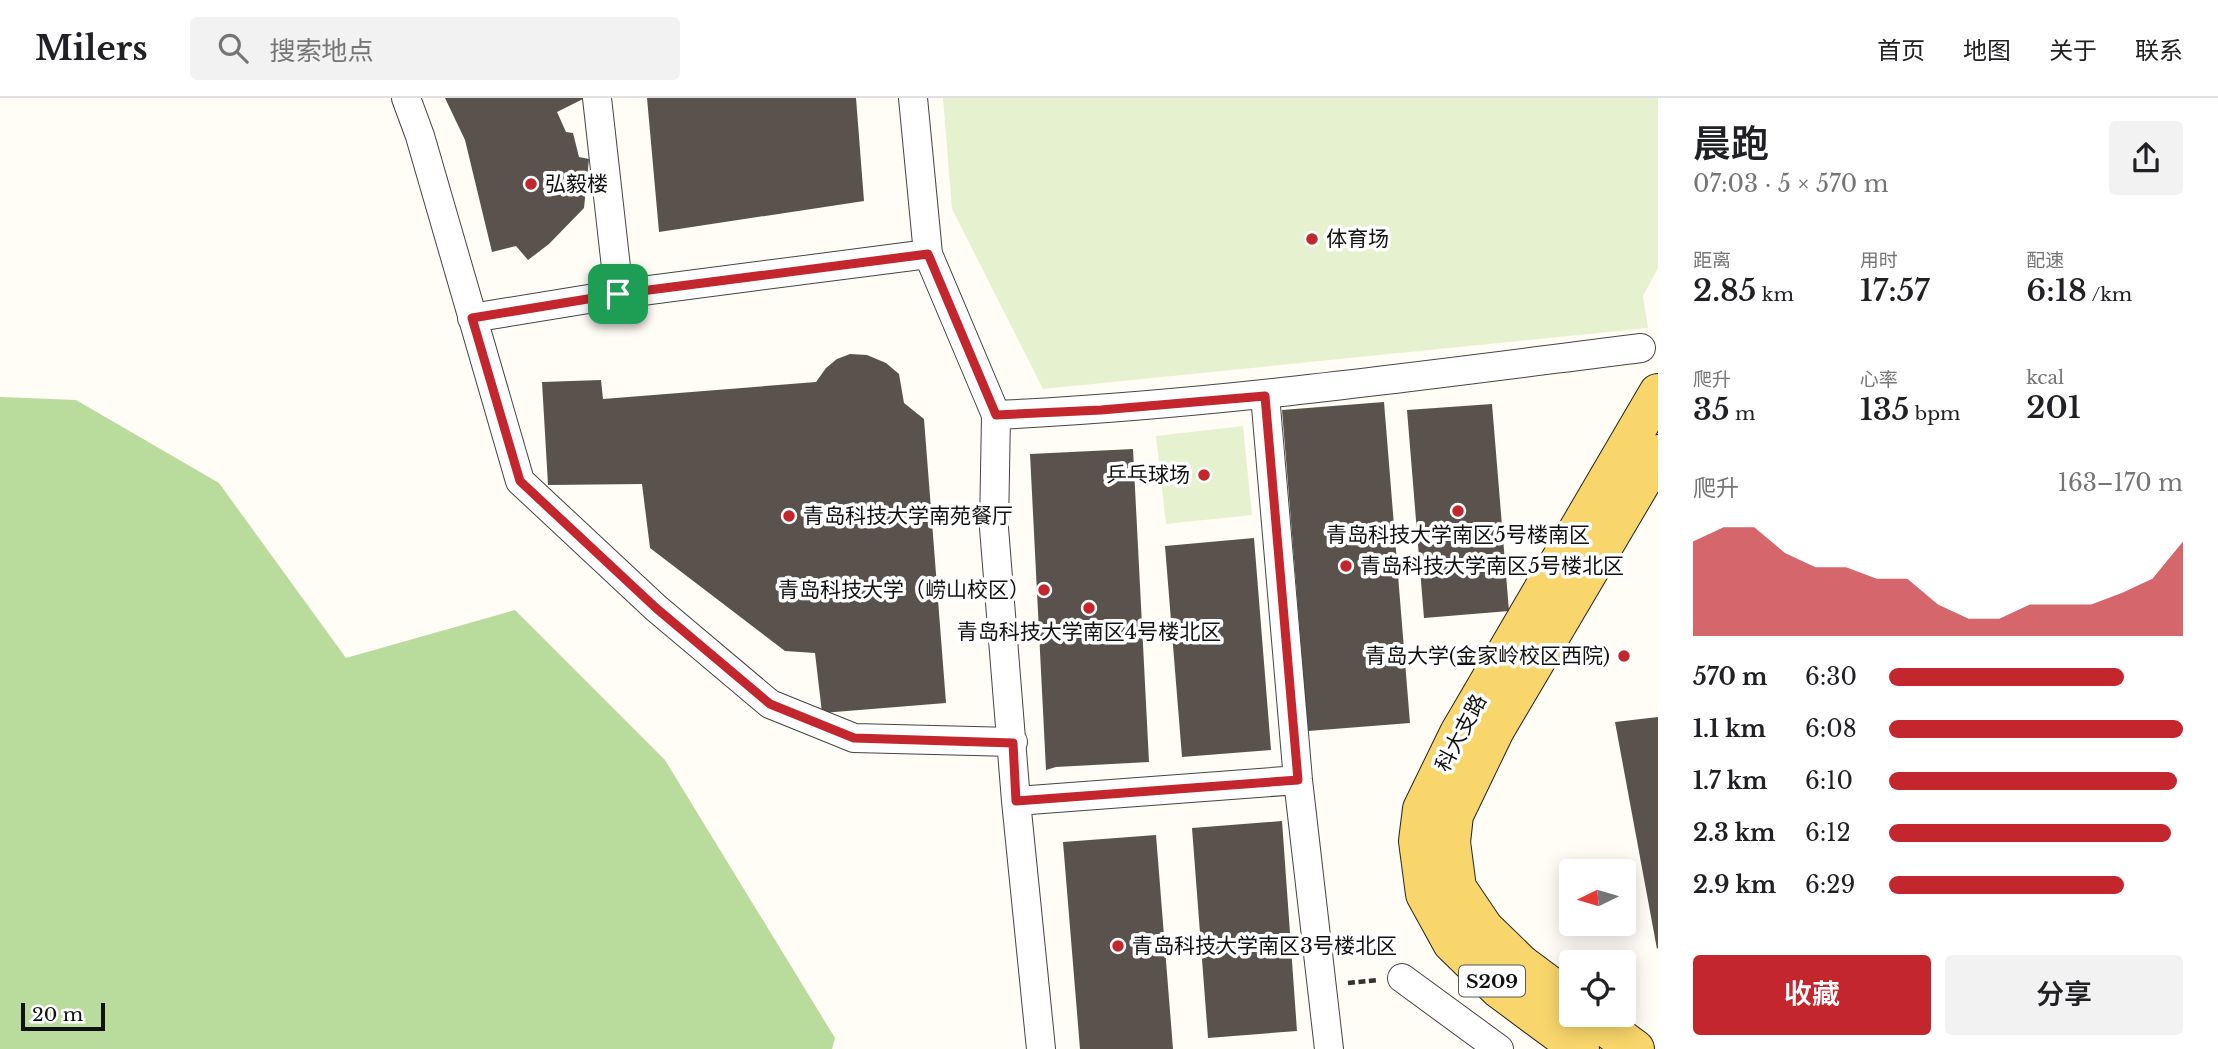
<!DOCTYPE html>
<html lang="zh">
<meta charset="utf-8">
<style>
:root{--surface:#fff;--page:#f2f2f2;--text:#202124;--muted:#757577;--line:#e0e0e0;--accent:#c4262e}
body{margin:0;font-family:"Libre Baskerville","Noto Sans SC",serif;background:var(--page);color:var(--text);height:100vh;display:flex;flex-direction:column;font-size:26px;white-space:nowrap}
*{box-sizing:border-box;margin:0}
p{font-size:23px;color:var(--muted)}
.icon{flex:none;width:38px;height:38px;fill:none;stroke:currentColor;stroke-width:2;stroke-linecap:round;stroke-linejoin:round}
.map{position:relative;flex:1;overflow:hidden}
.side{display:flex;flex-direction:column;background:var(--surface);width:560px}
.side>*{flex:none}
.needle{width:46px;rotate:265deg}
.controls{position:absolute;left:1559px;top:761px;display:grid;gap:14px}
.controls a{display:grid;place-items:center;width:77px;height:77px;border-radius:7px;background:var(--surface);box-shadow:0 4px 18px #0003;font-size:35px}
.scale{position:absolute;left:21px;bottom:18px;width:84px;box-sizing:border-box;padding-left:7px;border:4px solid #111;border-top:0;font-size:19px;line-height:24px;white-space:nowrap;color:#111;-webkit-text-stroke:5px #fff;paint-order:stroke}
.pin{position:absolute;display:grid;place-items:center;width:60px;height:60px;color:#fff;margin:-30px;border-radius:14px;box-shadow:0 4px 10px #0006}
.round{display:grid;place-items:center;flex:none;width:74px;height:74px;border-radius:7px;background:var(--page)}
.headline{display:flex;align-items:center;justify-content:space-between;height:119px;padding:0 35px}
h1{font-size:38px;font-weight:600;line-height:52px}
.stats{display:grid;grid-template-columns:repeat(3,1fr);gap:10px;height:119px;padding:7px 35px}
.stats div{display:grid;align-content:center}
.stats b{font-size:30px;font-weight:600}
.stats small{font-size:19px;font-weight:400}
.stats p{font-size:19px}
.chart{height:196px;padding:14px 35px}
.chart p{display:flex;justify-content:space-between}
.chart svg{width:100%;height:126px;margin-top:7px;fill:var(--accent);opacity:.7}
.primary-button{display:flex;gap:14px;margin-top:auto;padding:14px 35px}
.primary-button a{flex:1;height:80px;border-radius:7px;background:var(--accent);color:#fff;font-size:28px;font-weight:600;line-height:80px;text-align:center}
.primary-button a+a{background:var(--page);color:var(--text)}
ul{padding:0 35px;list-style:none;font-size:23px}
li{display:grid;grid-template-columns:112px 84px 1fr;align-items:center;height:52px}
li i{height:18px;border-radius:9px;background:var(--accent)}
header{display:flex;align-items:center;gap:42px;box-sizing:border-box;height:98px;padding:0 35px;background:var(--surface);border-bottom:2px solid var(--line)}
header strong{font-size:33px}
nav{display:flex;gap:38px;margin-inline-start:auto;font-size:24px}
.search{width:490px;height:63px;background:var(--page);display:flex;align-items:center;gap:18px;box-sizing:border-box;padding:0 24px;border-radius:7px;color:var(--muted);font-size:26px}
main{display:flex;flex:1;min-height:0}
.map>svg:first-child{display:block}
</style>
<header>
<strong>Milers</strong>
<div class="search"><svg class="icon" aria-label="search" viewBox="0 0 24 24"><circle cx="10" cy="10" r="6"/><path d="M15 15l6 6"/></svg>搜索地点</div>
<nav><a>首页</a><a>地图</a><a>关于</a><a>联系</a></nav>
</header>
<main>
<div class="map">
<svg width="1658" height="951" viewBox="0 0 1658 951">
<rect width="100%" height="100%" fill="#fffdf5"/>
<path fill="#b9dc9c" d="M0,299L76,302L219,385L346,560L515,512L665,662L835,940L832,951H0Z"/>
<path fill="#e6f2cf" d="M943,0H1658V170L1643,198L1648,230L1043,291L952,111Z
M1243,328L1252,417L1166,426L1156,338Z"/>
<path fill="#5a524d" d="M445,0H585L557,14L566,34L573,35L579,59L589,61L584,110L549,146L528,162L516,148L492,154L465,42Z
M647,0H856L864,103L659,134Z
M850,256L867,257L886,265L899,276L904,305L924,321L946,605L822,615L815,555L785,553L650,450L642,386L548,387L542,284L601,282L603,301L816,284L826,270L837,261Z
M1384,304L1410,625L1308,633L1282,312Z
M1492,306L1509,513L1424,520L1407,312Z
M1133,351L1149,664L1056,669L1046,672L1030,356Z
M1254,440L1271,652L1182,659L1165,448Z
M1658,619V850L1657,851L1615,624Z
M1282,723L1297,933L1208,940L1192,730Z
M1156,737L1173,951H1080L1063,744Z"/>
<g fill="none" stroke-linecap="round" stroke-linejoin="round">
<g stroke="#444" stroke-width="30">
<path id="minor" d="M406,0L420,38L520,383L656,510L770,606L854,640L1013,644
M597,0L619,196
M913,0L928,156L996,317L994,430L1016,703L1041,951
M472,220L619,196L928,156
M1265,297L1298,682L1329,951
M996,317C1212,307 1426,277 1641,250
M1016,703L1298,682
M1402,880L1499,951"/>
</g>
<g stroke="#222" stroke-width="40">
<path id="primary" d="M1572,904L1521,866L1484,830L1457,790L1451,744L1454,717L1495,632L1658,356
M1589,917L1635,951
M1580,951L1499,891L1452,845L1425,796L1418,743L1422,711L1459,635L1658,295"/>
</g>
<path stroke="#333" stroke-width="4.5" stroke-dasharray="7 3.5" stroke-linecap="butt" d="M1348,885L1378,882"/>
<use href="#minor" stroke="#fff" stroke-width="28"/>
<use href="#primary" stroke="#f9d66b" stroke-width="38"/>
</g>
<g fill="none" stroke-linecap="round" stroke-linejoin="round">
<g stroke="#fff" stroke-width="14">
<path id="route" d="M928,156L996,317L1101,312L1265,298L1298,682L1016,703L1013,645L854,640L770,606L656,510L520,383L472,220L618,196Z"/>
</g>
<use href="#route" stroke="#c4262e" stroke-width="9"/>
</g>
<g fill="#c4262e" stroke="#fff" stroke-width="2.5">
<circle cx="531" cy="86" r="7"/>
<circle cx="1312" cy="141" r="7"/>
<circle cx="1204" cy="377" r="7"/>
<circle cx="1458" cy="413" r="7"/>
<circle cx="789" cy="418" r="7"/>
<circle cx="1346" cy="468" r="7"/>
<circle cx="1044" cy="492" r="7"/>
<circle cx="1089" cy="510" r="7"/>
<circle cx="1624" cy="558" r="7"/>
<circle cx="1118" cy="848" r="7"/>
</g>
<g text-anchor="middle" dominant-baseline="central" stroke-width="7" stroke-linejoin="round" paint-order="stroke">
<rect fill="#fff" stroke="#585858" stroke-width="2" x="1459" y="867.5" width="66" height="31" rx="5"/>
<g font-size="19" font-weight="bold" fill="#111">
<text x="1492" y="883">S209</text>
</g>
<g font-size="21" fill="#111" stroke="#fff" text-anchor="start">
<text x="545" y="86">弘毅楼</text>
<text x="1326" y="141">体育场</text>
<text x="1190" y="377" text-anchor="end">乒乓球场</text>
<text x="803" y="418">青岛科技大学南苑餐厅</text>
<text x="1458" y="437" text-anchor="middle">青岛科技大学南区5号楼南区</text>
<text x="1360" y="468">青岛科技大学南区5号楼北区</text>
<text x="1030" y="492" text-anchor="end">青岛科技大学（崂山校区）</text>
<text x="1089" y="534" text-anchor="middle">青岛科技大学南区4号楼北区</text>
<text x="1610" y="558" text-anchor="end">青岛大学(金家岭校区西院)</text>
<text x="1132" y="848">青岛科技大学南区3号楼北区</text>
</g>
<g font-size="21" fill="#111" stroke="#fff">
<text transform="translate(1461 635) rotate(-62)">科大支路</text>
</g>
</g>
</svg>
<div class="controls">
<a><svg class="needle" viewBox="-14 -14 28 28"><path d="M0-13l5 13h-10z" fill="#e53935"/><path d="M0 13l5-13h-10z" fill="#757577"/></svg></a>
<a><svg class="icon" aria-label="locate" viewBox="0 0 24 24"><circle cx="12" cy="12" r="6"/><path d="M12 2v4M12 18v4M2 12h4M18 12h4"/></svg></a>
</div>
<div class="scale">20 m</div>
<div class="pin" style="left:618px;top:196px;background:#1e9e55"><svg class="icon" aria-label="arrive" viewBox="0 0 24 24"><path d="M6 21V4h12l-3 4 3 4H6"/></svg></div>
</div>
<section class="side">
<div class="headline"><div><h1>晨跑</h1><p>07:03 · 5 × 570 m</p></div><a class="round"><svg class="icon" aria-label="share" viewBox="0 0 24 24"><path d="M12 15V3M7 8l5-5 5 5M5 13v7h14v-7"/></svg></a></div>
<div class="stats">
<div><p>距离</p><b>2.85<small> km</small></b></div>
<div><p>用时</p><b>17:57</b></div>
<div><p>配速</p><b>6:18<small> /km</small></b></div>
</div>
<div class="stats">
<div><p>爬升</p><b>35<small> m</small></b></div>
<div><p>心率</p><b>135<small> bpm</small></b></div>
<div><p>kcal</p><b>201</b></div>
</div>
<div class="chart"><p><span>爬升</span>163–170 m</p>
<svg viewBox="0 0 160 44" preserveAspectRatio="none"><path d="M0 44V11L10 6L20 6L30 15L40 20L50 20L60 24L70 24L80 33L90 38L100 38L110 33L120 33L130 33L140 29L150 24L160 11V44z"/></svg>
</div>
<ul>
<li><b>570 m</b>6:30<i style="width:80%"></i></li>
<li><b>1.1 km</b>6:08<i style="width:100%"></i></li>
<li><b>1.7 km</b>6:10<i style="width:98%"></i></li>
<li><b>2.3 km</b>6:12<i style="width:96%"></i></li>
<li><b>2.9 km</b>6:29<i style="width:80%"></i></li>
</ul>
<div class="primary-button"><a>收藏</a><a>分享</a></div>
</section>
</main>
